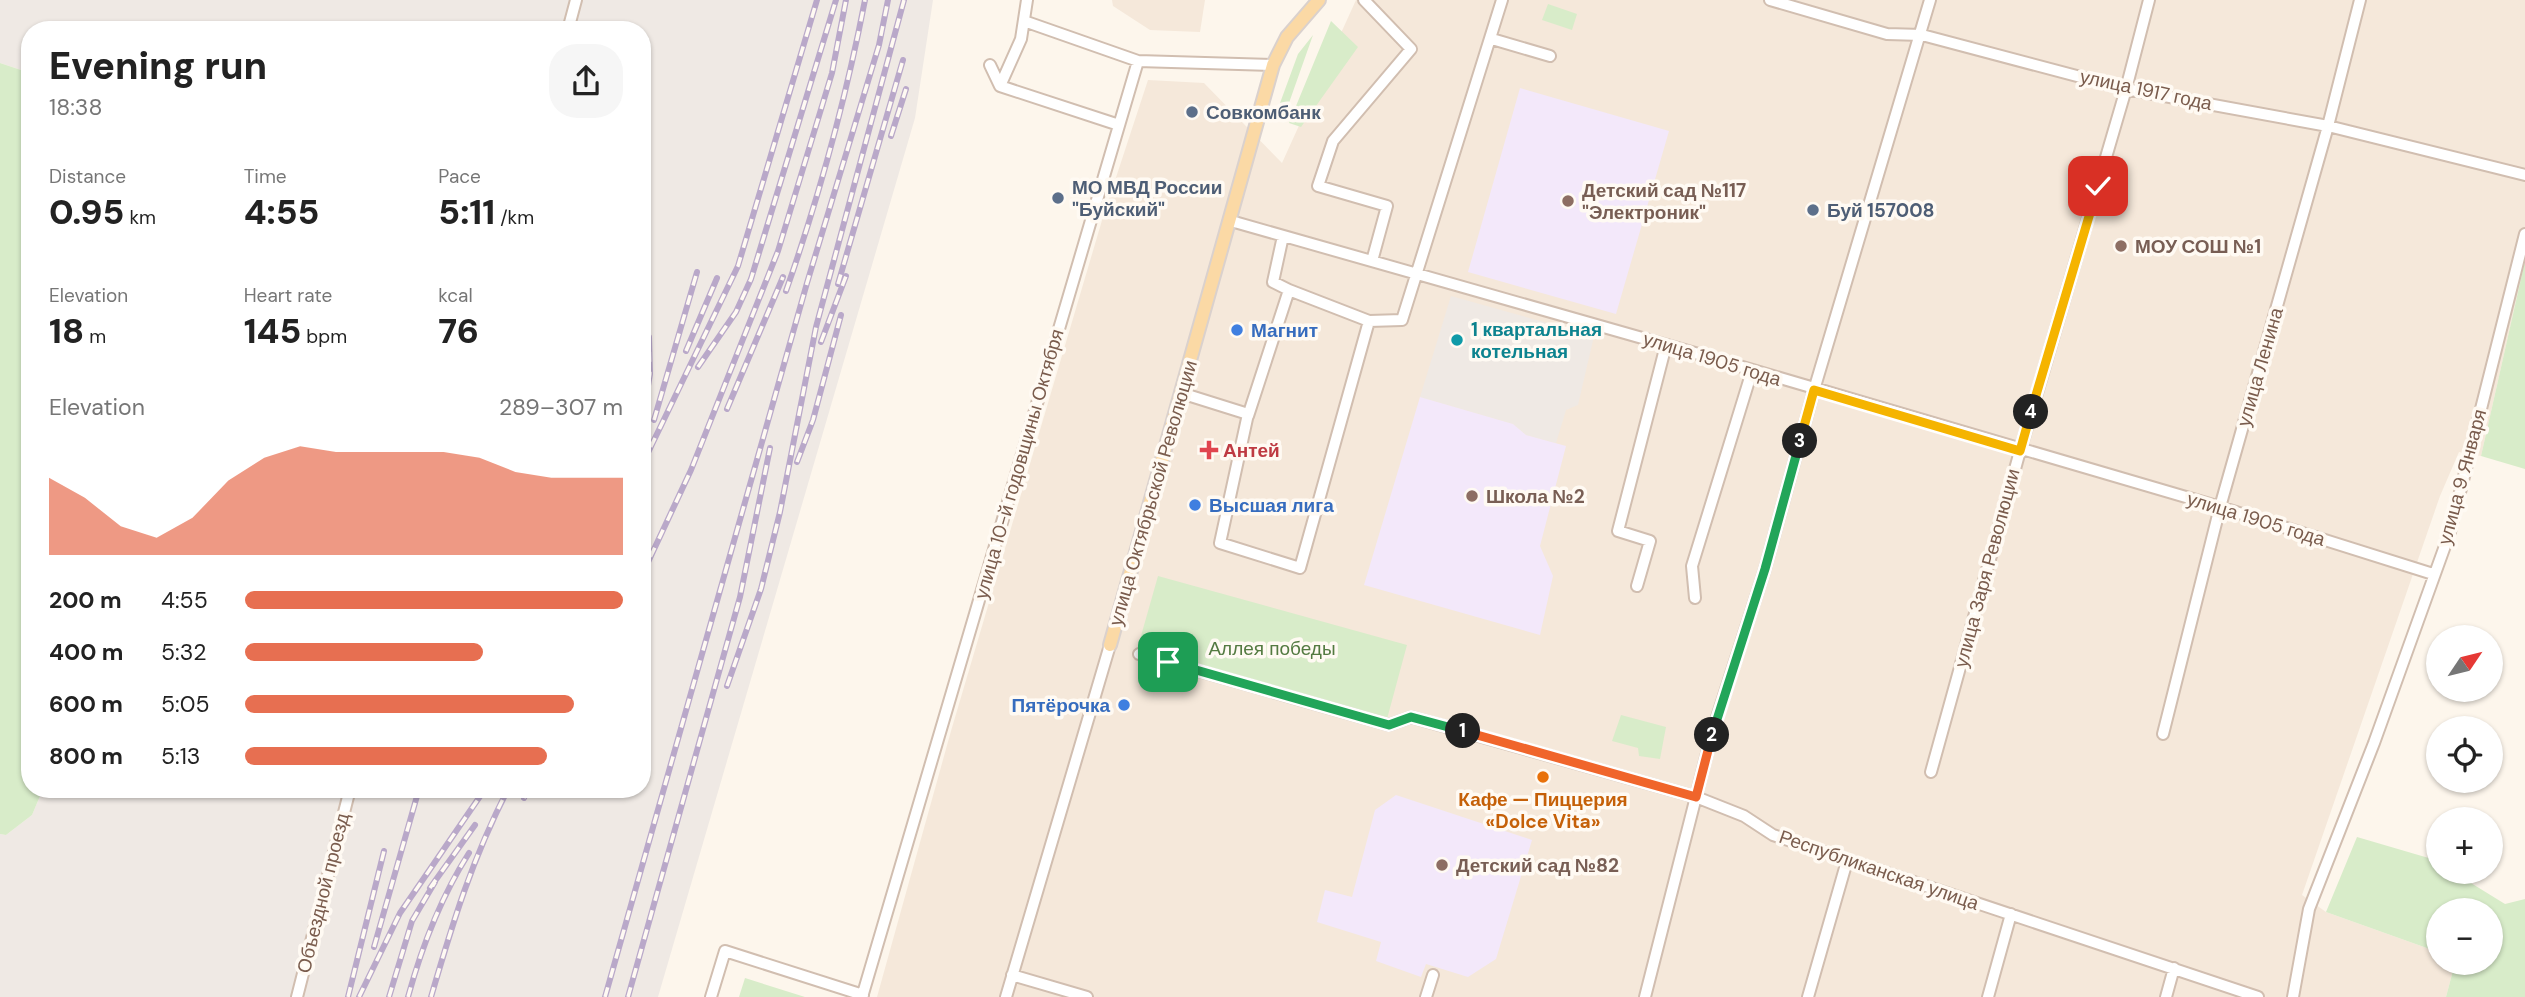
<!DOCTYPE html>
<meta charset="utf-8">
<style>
:root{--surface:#fff;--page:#f6f6f6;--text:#222;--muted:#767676;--accent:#e76f51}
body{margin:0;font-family:"DM Sans",sans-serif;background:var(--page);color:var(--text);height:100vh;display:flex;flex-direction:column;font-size:26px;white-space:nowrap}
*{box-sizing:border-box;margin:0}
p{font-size:23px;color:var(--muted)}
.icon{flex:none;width:38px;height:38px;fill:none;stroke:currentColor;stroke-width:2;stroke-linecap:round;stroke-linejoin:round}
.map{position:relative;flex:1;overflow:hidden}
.sheet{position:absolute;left:21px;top:21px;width:630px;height:777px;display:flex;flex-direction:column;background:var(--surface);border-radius:28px;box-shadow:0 2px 5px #0004}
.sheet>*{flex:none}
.needle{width:46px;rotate:55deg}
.controls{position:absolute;left:2426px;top:625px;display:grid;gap:14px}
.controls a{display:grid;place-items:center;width:77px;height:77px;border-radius:50%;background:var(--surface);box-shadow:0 2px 5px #0004;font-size:35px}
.pin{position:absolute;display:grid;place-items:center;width:60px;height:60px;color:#fff;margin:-30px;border-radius:14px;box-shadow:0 4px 10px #0006}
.km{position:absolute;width:35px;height:35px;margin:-18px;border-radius:50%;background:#222;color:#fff;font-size:19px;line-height:35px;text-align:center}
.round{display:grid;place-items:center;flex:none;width:74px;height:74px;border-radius:28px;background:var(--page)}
.head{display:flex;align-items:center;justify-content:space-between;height:119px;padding:0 28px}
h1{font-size:38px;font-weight:800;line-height:52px}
.metrics{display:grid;grid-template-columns:repeat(3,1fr);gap:10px;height:119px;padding:7px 28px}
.metrics div{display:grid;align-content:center}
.metrics b{font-size:35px;font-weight:800}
.metrics small{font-size:19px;font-weight:400}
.metrics p{font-size:19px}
.chart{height:196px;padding:14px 28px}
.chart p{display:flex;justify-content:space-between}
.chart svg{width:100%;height:126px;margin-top:7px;fill:var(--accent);opacity:.7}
ul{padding:0 28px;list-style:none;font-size:23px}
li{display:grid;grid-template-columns:112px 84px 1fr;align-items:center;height:52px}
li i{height:18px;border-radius:9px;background:var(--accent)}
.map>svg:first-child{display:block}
</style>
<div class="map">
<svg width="2525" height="997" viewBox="0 0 2525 997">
<rect width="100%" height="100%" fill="#fdf6ec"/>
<path fill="#f5e8da" d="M1112,0H1205L1200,32L1150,30L1113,6Z
M1356,0H2525V261L2481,456L2459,452L2440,496L2302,895L2326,912L2438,952V962L2455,963L2446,997H877L951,731L1103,217L1148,80L1204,83L1282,163Z"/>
<path fill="#efe9e4" d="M0,0H933L915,118L658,997H0V834L6,835L32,815L43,789H642V30H30V73L0,63Z
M1451,296L1594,336L1578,405L1566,410L1556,443L1526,435L1513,424L1420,397Z"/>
<path fill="#f3e8fa" d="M1520,88L1669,131L1616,314L1468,272Z
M1420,397L1513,424L1526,435L1566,446L1540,546L1553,576L1540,635L1364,585Z
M1396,795L1532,840L1496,959L1468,977L1426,964L1421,977L1376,961L1381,942L1317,922L1325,890L1352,897L1375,810Z"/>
<path fill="#d8ecc9" d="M1548,4L1577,14L1572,30L1542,20Z
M1331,21L1358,47L1301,127L1289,123Z
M1313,35L1284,117L1276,114L1298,54Z
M0,63L30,73V789H43L32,815L6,835L0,834Z
M2525,261V469L2481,456Z
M1158,576L1407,645L1387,719L1137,650Z
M1621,715L1666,727L1660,759L1639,756L1638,748L1612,741Z
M2357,837L2432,859L2438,862V872H2453L2505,904L2525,899V997H2446L2455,963L2490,962V910H2438V952L2326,912Z
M745,978L805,997H739Z"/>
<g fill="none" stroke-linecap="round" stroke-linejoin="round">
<g stroke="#d1beb0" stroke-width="14">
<path id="minor" d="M1364,0L1411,49L1333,141L1318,186L1387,206L1372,261
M1770,0L1887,34L1922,35L2126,89L2328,126L2525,175
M1024,21L1138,61L1273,65
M568,30L576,0
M1492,39L1550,56
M990,65L1000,86L1119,125
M1000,86L1021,39L1027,0
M1231,221L1695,353L2220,507L2433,574
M1289,290L1369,321
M1181,393L1248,414L1220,543L1300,568L1369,321L1402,320L1502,0
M1248,416L1289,290L1273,282L1283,236
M1637,586L1650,541L1618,531L1666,345
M1695,598L1692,566L1752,371
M1139,654L1389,725L1411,717L1696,797L1744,816L1773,835L2258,997
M2163,734L2220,507L2328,126L2360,0
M1931,772L2020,451L2126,89L2149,0
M1012,975L1087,997
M297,997L350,789
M711,997L725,951L863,995
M862,997L1138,61
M1006,997L1110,645
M1426,997L1433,975
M1645,997L1713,730L1765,569L1814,390L1930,0
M1808,997L1847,861
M1988,997L2011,914
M2166,997L2174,968
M2293,997L2309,909L2374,743L2450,532L2525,234"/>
</g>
<g stroke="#dad1cd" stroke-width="16">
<path id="major" d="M1110,645L1273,65L1287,37L1319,0"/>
</g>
<use href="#minor" stroke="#fff" stroke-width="10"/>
<use href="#major" stroke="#fbd9a5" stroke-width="12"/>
<g stroke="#b9a8c9" stroke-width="6">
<path id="rail" d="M891,136L906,89
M838,284L903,60
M786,291C819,197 846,98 865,0
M821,342L846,276
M686,351L717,278
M698,367L736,312L751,279L836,0
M727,409L783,277
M654,420L697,272
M642,421L650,374L649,337
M797,462L813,420L841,315
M642,465L738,266L817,0
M642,575L691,470L778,251L832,73L846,0
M727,686L761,589L780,512L816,327L904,0
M524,798L528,789
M430,888L475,825
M374,947L419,789
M348,997L384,851
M359,997L400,913L485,789
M389,997L412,921L435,882
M408,997C422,946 441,897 469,853
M431,997C453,922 472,859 508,789
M605,997L807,283L879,45L888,0
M628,997L740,597L770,448"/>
</g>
<use href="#rail" stroke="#fffaf3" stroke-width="3.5" stroke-dasharray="10" stroke-linecap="butt"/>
</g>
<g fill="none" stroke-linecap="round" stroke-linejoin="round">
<g stroke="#fff" stroke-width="14">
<path id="split-1" d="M1168,662L1389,725L1411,717L1463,731"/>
</g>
<g stroke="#fff" stroke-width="14">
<path id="split-2" d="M1463,731L1696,797L1712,735"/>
</g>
<g stroke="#fff" stroke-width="14">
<path id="split-3" d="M1712,735L1765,569L1800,441"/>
</g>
<g stroke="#fff" stroke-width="14">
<path id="split-4" d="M1800,441L1814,390L2020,451L2031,412"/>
</g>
<g stroke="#fff" stroke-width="14">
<path id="split-5" d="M2031,412L2098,186"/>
</g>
<use href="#split-1" stroke="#22a559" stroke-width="9"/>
<use href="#split-2" stroke="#f0652b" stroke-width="9"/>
<use href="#split-3" stroke="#22a559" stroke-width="9"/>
<use href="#split-4" stroke="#f5b400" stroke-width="9"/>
<use href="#split-5" stroke="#f5b400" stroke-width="9"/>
</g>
<g fill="#5c6f8a" stroke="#fffaf3" stroke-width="2.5">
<circle cx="1192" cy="112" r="7"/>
<circle cx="1058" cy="198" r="7"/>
<circle cx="1813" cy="210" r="7"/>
</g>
<g fill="#8d6e63" stroke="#fffaf3" stroke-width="2.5">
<circle cx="1568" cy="201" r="7"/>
<circle cx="2121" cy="246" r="7"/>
<circle cx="1472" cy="496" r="7"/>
<circle cx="1442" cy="865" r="7"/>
</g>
<g fill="#3f7fe0" stroke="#fffaf3" stroke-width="2.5">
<circle cx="1237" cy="330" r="7"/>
<circle cx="1195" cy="505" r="7"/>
<circle cx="1124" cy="705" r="7"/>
</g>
<circle fill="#0f9aa8" stroke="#fffaf3" stroke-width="2.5" cx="1457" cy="340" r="7"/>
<path fill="#e0444e" stroke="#fffaf3" stroke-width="2.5" d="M1205.5 439.5h7v7h7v7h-7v7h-7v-7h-7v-7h7z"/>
<circle fill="#e8710a" stroke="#fffaf3" stroke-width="2.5" cx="1543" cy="777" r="7"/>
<g text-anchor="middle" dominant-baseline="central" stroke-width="7" stroke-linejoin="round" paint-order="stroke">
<g font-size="19" fill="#7a5c4d" stroke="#fffaf3">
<text transform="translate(2146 90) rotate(12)">улица 1917 года</text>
<text transform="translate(1712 359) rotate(17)">улица 1905 года</text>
<text transform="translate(2260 367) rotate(-74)">улица Ленина</text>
<text transform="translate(1019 464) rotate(-74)">улица 10-й годовщины Октября</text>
<text transform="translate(2462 477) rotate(-75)">улица 9 Января</text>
<text transform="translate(1153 493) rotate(-74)">улица Октябрьской Революции</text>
<text transform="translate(2256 519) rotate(17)">улица 1905 года</text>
<text transform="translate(1987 568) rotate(-75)">улица Заря Революции</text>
<text transform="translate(1879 870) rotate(19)">Республиканская улица</text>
<text transform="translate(323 893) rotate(-76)">Объездной проезд</text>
</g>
<g font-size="19" font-weight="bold" fill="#4e5e75" stroke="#fffaf3" text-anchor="start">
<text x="1206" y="112">Совкомбанк</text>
<text x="1072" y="187">МО МВД России<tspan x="1072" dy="22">"Буйский"</tspan></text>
<text x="1827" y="210">Буй 157008</text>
</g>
<g font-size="19" font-weight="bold" fill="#785e54" stroke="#fffaf3" text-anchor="start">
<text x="1582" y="190">Детский сад №117<tspan x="1582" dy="22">"Электроник"</tspan></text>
<text x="2135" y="246">МОУ СОШ №1</text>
<text x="1486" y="496">Школа №2</text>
<text x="1456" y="865">Детский сад №82</text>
</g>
<g font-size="19" font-weight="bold" fill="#0d838f" stroke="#fffaf3" text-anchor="start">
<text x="1471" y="329">1 квартальная<tspan x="1471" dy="22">котельная</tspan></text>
</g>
<g font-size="19" font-weight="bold" fill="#366cbe" stroke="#fffaf3" text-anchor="start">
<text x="1251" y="330">Магнит</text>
<text x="1209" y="505">Высшая лига</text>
<text x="1110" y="705" text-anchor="end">Пятёрочка</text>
</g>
<g font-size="19" font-weight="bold" fill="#be3a42" stroke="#fffaf3" text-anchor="start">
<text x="1223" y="450">Антей</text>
</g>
<g font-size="19" fill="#537a41" stroke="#fffaf3">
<text x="1272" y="648">Аллея победы</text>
</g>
<g font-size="19" font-weight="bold" fill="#c56008" stroke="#fffaf3">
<text x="1543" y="799">Кафе — Пиццерия<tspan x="1543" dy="22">«Dolce Vita»</tspan></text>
</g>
</g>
</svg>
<div class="controls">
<a><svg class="needle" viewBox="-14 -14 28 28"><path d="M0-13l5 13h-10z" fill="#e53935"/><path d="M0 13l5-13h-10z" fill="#767676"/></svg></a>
<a><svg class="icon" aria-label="locate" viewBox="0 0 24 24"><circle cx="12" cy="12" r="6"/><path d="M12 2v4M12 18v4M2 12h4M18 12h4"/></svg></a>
<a>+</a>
<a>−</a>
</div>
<div class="pin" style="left:1168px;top:662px;background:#1e9e55"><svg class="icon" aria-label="arrive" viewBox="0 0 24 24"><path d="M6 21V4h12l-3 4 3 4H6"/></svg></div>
<div class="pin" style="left:2098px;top:186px;background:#d93025"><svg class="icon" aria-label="check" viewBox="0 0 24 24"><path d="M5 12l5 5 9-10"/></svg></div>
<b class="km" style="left:1463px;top:731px">1</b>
<b class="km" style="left:1712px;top:735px">2</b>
<b class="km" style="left:1800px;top:441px">3</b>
<b class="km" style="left:2031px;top:412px">4</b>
<section class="sheet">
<div class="head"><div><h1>Evening run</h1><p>18:38</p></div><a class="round"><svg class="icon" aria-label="share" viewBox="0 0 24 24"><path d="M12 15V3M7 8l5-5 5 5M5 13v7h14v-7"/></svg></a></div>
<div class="metrics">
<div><p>Distance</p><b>0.95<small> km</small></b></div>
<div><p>Time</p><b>4:55</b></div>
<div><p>Pace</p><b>5:11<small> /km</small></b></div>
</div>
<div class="metrics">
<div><p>Elevation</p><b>18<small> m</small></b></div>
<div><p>Heart rate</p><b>145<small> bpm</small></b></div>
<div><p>kcal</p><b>76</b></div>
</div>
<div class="chart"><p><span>Elevation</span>289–307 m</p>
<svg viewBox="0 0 160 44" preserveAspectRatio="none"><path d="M0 44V17L10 24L20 34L30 38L40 31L50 18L60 10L70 6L80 8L90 8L100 8L110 8L120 10L130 15L140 17L150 17L160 17V44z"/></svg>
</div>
<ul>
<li><b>200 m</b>4:55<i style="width:100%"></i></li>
<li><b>400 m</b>5:32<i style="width:63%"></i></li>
<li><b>600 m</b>5:05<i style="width:87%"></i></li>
<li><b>800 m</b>5:13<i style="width:80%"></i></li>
</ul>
</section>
</div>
